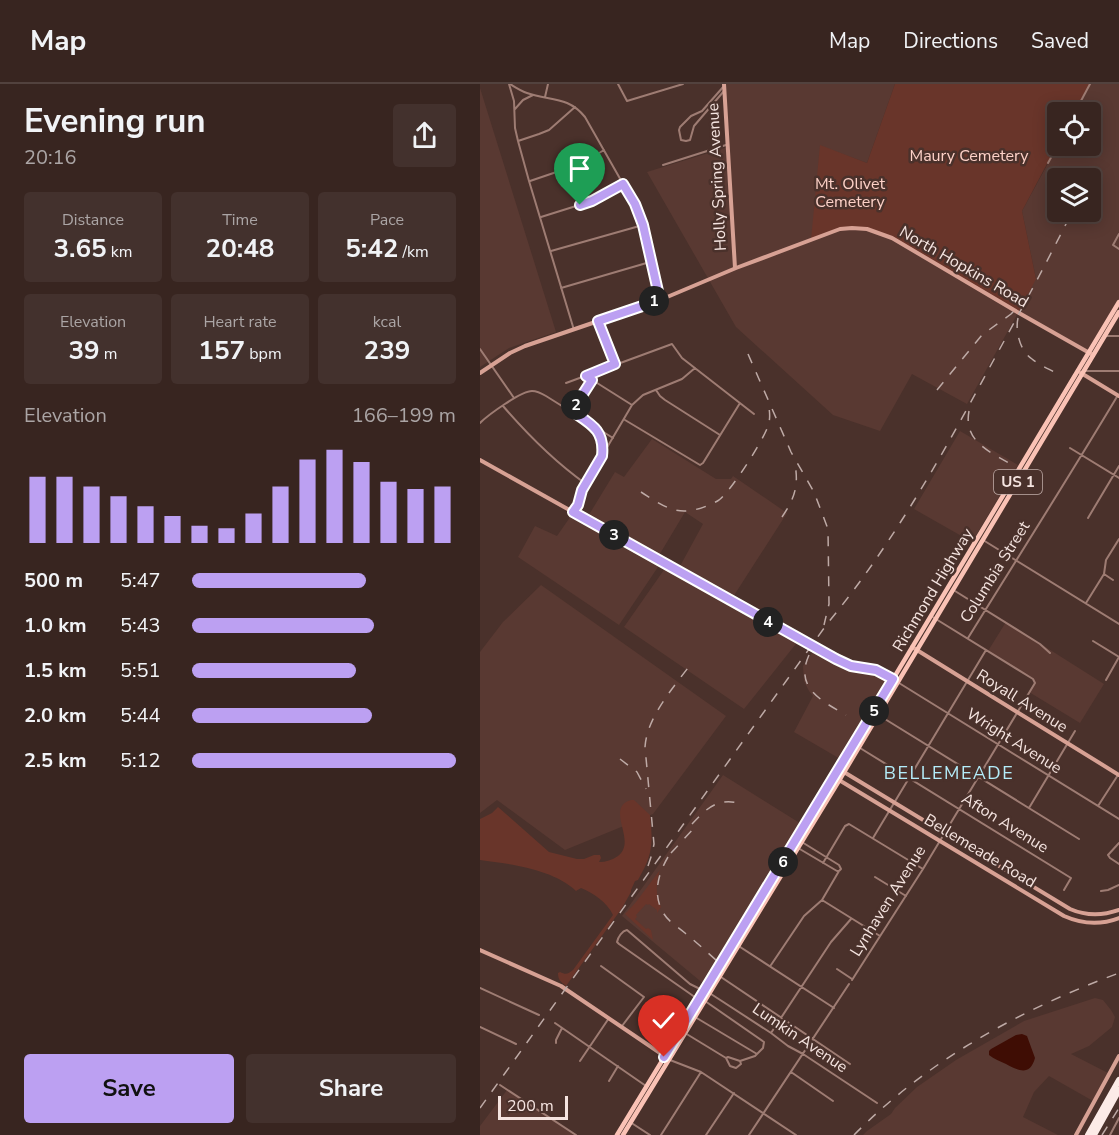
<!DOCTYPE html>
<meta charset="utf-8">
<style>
:root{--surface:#382520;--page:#43312d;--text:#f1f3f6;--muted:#aba5a5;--line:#52423e;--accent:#bca0f2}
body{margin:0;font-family:"Nunito Sans",sans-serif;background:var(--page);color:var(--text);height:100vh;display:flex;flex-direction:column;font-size:22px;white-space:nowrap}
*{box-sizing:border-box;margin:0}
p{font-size:20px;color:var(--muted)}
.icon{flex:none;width:33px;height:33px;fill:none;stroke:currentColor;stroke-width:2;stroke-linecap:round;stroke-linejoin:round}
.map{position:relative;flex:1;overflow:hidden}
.sheet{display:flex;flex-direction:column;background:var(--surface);width:480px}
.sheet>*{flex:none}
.controls{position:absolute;left:567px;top:18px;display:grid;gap:12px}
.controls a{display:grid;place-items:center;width:54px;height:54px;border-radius:6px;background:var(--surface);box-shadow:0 3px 15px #0003,0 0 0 2px var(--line);font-size:30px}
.scale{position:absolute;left:18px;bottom:15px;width:70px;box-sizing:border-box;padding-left:6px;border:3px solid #f5e4e0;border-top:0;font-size:16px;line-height:21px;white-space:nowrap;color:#f5e4e0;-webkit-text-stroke:4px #4a312b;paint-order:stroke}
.pin{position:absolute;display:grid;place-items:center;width:51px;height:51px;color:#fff;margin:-62px -26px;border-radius:50% 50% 50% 0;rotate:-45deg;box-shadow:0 0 6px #0007}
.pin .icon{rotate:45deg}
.km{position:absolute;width:30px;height:30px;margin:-15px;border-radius:50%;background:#222;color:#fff;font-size:16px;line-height:30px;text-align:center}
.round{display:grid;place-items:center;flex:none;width:63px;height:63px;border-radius:6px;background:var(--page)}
.head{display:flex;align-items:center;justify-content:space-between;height:102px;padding:0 24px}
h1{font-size:33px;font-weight:700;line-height:45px}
.figures{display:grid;grid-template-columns:repeat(3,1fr);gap:9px;height:102px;padding:6px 24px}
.figures div{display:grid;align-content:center;border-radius:6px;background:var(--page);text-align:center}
.figures b{font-size:26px;font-weight:700}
.figures small{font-size:16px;font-weight:400}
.figures p{font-size:16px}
.chart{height:168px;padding:12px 24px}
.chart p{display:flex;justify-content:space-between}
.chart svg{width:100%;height:108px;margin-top:6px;stroke:var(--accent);stroke-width:6}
.cta{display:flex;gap:12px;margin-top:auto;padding:12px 24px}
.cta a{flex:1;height:69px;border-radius:6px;background:var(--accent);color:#111;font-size:24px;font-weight:700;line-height:69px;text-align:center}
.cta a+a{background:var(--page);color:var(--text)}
ul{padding:0 24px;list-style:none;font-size:20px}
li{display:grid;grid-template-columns:96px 72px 1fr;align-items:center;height:45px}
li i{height:15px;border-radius:8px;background:var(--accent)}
header{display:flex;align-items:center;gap:36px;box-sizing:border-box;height:84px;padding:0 30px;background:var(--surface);border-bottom:2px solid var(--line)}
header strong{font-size:28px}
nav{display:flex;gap:33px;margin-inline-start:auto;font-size:21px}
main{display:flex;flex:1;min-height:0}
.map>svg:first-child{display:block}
</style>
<header>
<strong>Map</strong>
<nav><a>Map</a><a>Directions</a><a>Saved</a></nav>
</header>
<main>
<section class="sheet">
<div class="head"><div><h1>Evening run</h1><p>20:16</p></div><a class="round"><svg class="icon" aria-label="share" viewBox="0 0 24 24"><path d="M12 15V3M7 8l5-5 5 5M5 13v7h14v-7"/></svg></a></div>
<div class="figures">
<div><p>Distance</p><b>3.65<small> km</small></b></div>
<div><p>Time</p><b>20:48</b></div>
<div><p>Pace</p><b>5:42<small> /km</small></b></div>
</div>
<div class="figures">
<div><p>Elevation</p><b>39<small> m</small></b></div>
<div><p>Heart rate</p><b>157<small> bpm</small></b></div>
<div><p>kcal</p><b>239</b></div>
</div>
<div class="chart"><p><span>Elevation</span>166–199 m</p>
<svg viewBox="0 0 160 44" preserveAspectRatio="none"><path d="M5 44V17M15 44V17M25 44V21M35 44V25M45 44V29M55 44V33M65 44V37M75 44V38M85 44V32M95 44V21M105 44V10M115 44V6M125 44V11M135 44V19M145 44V22M155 44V21"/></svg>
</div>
<ul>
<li><b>500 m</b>5:47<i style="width:66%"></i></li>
<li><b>1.0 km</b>5:43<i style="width:69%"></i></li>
<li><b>1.5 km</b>5:51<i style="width:62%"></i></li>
<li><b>2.0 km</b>5:44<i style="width:68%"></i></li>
<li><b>2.5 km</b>5:12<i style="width:100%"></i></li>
</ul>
<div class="cta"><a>Save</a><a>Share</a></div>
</section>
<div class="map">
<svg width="639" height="1051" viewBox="0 0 639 1051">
<rect width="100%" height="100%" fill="#4a312b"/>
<path fill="#593932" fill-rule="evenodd" d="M243,0H415L387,79L340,62L360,146L382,145L556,195L542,127L578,61L610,62V28H595L611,0H639V224L611,270L538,229L487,320L432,290L400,347L353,331L256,243L167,88L248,63ZM578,94H610V128H578Z
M0,4L76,248L29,264L0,283Z
M480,347L538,381L492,458L434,425Z
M172,355L236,395H251L253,392L307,429L253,513L199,484L223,440L205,428L178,473L107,434L135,388L144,393Z
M93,429L180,480L139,541L38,473L55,442L77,452Z
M186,483L319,556L264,625L144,543Z
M61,501L246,632L173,730L85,766L17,716L0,729V568L23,538Z
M526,538L624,600L600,639L549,608L555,597L508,567Z
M334,566L368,584L399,590L407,595V599L362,676L314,648L333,612L329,607L324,597L323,582Z
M243,691L323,741L225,901L142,832Z
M615,914L623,916L631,926L635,933L632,943L609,962L591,970L628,989L613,1017L569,992L554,1008L543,1033L578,1051H383L387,1047L411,1030L415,1024L437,1003L476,976L544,937Z
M27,1006L96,1051H0V1042Z"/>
<path fill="#69352a" d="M415,0H611L595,28H578L577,61L542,127L556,195L538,229L415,156L382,145L360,146L331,156L340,61L387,79Z
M151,716H154L170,731C173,760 173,770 158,796L155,797L151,806V808L142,824L86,902C81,898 78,896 78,889L80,888C86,891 88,890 93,886L133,831C127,818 113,809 101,804L96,807C73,785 30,780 0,776V735L12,729L18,723L69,768L97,775H104L114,771H120L121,774L119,778C126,778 132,776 138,772C158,757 124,724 151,716Z
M180,786C176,799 175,810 181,823L177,829V826L169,820L168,821L166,820L156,831L157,833L155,835L166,845L168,844L171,846L173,856L145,830L156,818Z"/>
<path fill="#3f0d04" d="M542,950L547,952L555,974C550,992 539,987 526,980C520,977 514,975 509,971V967L511,965L536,951Z"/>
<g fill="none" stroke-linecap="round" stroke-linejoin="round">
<path stroke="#9e7c73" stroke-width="2" d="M29,0L34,17L35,44L38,57L49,97L94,246
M30,0C35,3 41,7 47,9C70,17 88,12 105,33L155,121L163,141L180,216
M138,0L147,17L203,0
M244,7L214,42L210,56L206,57L201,56L199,46L200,43L211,32L222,27L244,2
M65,13L68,0
M35,25L43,16L53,11
M595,28L610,0
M38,57L59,50L69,46L95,23
M568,79L578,61
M183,81L246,61
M50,97L103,79L124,66
M61,133L112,117L143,100
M639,150L633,161L639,165
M71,167L163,141
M81,204L170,178
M119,239L135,281
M627,252H639
M0,265L34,314
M604,287H639
M106,292L152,321
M86,299L192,260L202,274L274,330
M176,306L180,312L185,316L240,351
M23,322C48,351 75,378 106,400
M93,326L112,296
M145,336L220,381L223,379L260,319
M0,339C8,331 41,307 52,307C57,307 61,309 66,312L133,354
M116,344L122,354L123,369
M590,364L639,394
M94,427L97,421L102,406L152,321L163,311L202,295L215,284
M608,434L639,382
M503,456L639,540
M624,490L633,496
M475,507L560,560L570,569
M606,519L624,490L626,476L639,455
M488,554C538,473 589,393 638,311
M613,557L639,573L626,596
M419,599L639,735
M400,632L599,755
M380,664L591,794L584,806
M618,722L638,691
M549,724L595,647
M393,754L506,566
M317,755L359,781L361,785L359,787
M639,759L628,771L630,774L639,780
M313,761L357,787H359
M343,779L365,742L369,740L443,785
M395,793L426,812
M621,807L628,806L639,801
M342,816L400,852
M254,859L354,924
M291,881L324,832L342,816L359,787
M121,882L164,913L142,942
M357,885L372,895
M235,889L370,980
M372,896L443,785L555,599L553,595L451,532
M0,904L59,931
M231,910L291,949L308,962L323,970L397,1019
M219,916L139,860L137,858C138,853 142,847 147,846L210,900L224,907
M225,917L284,958L283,964L275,972L260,977L261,980L256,984L250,982L246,974L248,973L260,977
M215,933L277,970
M75,939L166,1002
M0,943L36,960
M205,949L246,974
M291,949L351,858L371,835
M76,959V956L82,944
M190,976L221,988L316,1051
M100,977L129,934
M311,988L353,1017
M129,997L138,982
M20,1001L96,1051
M150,1038L170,1051
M181,1051L221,988
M226,1051L254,1009
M269,1051L369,900
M630,1051L639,1034"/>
<path stroke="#d7a194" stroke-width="4" d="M244,0L255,184
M0,289L30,269L45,262L180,216L256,184L360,145L372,144L387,145L412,154L539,229L613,271
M601,289L639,312
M0,376L356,575L371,582L395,586L414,596
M432,563L639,691
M359,685L590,825C606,832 622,832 639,826
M359,696L584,832C602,840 621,841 639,834
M0,866L81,902L186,973
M596,1051L639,972"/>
<path stroke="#fac2b5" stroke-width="4.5" d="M137,1051L349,702L639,218
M143,1051L357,700L639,228"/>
<path stroke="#fcebe7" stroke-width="6" d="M608,1051L639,996
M614,1051L639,1006"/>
<path stroke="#beaaa6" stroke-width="1.5" stroke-dasharray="10 10" stroke-linecap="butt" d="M538,234C535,247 540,267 552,275C559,281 569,285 578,290
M268,270L311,368L334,408L348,445L349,520L344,541
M457,306L502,251L531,230L538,223
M489,327C483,358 511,368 532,381
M161,408C174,416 188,427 204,427C215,427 229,422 239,416C251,407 283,357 288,342C290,337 290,330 289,324
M302,433C314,415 319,403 315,380
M329,571C314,604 342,617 366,631
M140,675L157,688L166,705
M212,740C228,723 238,713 263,720
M191,769L214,744
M188,773C178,790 172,811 184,830C189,838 198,843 205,849C216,858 226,867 237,877
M168,782L172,770L174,760L165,663C167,632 195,602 213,577
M0,1024L347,540C413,460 463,370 512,279C539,230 566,180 591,130
M374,1051C449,975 540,926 639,889
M622,1051L639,1024"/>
</g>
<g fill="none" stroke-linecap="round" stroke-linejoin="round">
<g stroke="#fff" stroke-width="12">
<path id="route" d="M100,121L112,117L143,100L155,120L163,141L180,216L118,237L135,280L106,292L112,296L92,327C111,340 125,346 122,372L102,406L98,421L93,428L356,575L371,582L396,586L413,595L184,973"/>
</g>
<use href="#route" stroke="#bca0f2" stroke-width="8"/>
</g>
<g text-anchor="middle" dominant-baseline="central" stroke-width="5" stroke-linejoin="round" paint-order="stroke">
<rect fill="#4a312b" stroke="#c2aeaa" stroke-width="1.5" x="514" y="386" width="48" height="24" rx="4.5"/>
<g font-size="15" font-weight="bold" fill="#f5e4e0">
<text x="538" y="398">US 1</text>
</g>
<g font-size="16" fill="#fdd1c7" stroke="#4a312b">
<text x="489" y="72">Maury Cemetery</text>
<text x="370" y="100">Mt. Olivet<tspan x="370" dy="18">Cemetery</tspan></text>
</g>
<g font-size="16" fill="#f5e4e0" stroke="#4a312b">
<text transform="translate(237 93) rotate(-93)">Holly Spring Avenue</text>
<text transform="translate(484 183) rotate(30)">North Hopkins Road</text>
<text transform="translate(515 488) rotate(-58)">Columbia Street</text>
<text transform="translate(453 506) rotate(-59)">Richmond Highway</text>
<text transform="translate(542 617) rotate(32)">Royall Avenue</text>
<text transform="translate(534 657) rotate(32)">Wright Avenue</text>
<text transform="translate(525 739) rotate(32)">Afton Avenue</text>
<text transform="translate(500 767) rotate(31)">Bellemeade Road</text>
<text transform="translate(408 817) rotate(-58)">Lynhaven Avenue</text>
<text transform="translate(320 954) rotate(34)">Lumkin Avenue</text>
</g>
<g font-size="18" letter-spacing="1.5" fill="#b4edfa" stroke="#4a312b">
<text x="469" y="689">BELLEMEADE</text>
</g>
</g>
</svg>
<div class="controls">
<a><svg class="icon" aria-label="locate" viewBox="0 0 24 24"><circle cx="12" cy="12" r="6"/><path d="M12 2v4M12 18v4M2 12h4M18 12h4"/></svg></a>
<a><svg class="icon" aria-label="layers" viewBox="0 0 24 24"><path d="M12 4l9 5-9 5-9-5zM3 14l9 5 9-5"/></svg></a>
</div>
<div class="scale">200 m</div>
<div class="pin" style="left:100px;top:121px;background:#1e9e55"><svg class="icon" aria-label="arrive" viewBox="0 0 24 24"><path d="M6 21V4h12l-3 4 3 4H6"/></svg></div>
<div class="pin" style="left:184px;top:973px;background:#d93025"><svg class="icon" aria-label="check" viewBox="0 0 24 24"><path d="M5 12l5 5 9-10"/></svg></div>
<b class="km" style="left:174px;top:217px">1</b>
<b class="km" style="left:96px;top:321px">2</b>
<b class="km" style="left:134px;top:451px">3</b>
<b class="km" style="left:288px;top:538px">4</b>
<b class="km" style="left:394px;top:627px">5</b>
<b class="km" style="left:303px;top:778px">6</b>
</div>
</main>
